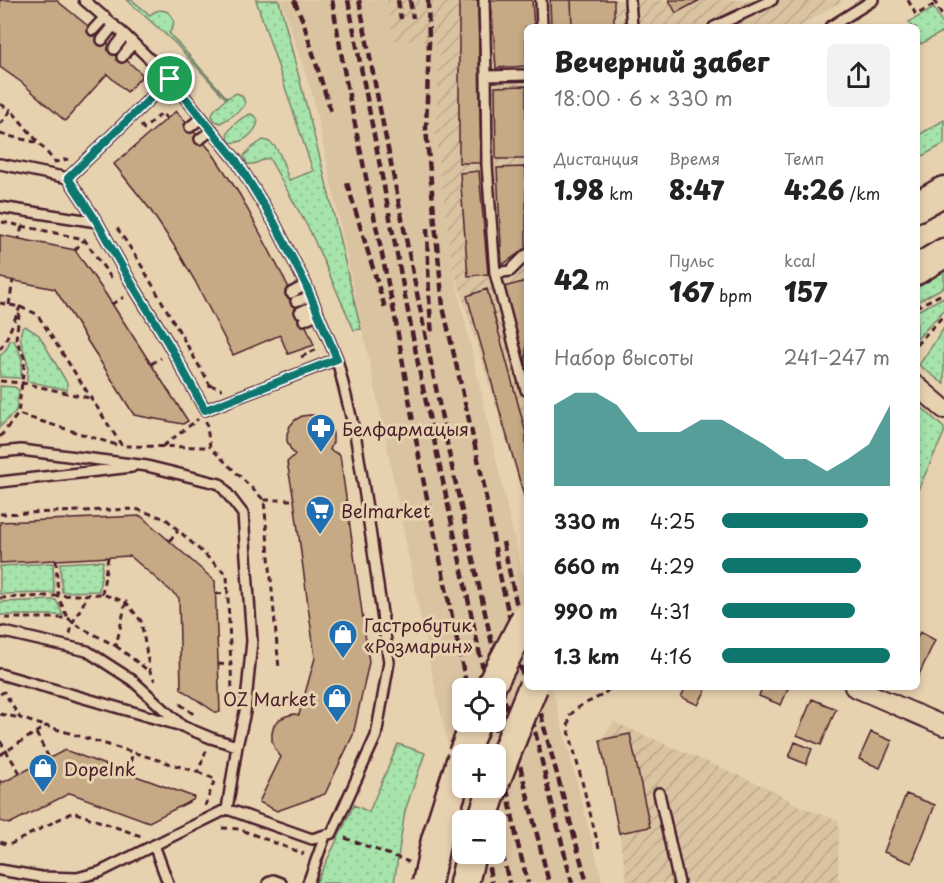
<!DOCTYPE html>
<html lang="ru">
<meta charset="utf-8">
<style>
:root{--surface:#fff;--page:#f2f2f2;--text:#222;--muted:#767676;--accent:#0f766e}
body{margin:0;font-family:"Playpen Sans",sans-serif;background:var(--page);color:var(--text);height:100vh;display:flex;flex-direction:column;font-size:22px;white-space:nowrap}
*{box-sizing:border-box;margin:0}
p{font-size:20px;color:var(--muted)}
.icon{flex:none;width:33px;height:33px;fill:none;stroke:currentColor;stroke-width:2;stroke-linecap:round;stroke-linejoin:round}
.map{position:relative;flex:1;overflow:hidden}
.details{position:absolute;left:524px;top:24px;width:396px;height:666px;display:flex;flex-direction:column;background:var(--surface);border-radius:9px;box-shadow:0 3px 9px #0003}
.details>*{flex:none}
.tools{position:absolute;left:452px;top:678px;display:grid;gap:12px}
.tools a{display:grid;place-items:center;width:54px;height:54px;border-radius:9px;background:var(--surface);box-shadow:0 3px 9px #0003;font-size:30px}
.pin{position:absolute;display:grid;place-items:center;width:51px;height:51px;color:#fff;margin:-26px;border:3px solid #fff;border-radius:50%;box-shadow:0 2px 6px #0007}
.round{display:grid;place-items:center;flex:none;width:63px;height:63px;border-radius:9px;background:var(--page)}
.head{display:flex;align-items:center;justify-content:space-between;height:102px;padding:0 30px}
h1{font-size:27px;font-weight:800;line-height:45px}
.stats{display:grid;grid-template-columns:repeat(3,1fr);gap:9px;height:102px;padding:6px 30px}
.stats div{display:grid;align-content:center}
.stats b{font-size:26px;font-weight:800}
.stats small{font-size:16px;font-weight:400}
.stats p{font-size:16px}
.chart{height:168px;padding:12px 30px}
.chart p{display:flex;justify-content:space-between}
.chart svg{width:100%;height:108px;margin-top:6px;fill:var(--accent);opacity:.7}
ul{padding:0 30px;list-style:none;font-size:20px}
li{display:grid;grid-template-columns:96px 72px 1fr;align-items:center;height:45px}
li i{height:15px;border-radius:8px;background:var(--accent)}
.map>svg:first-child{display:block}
</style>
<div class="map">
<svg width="944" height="883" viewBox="0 0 944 883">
<defs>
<pattern id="industrial-furrows" width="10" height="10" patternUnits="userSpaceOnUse" patternTransform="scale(1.5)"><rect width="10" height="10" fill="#dac3a1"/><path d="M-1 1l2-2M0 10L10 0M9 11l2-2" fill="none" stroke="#bda78b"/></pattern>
<pattern id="green-dots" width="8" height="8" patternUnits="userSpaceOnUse" patternTransform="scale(1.5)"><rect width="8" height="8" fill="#a6e4ab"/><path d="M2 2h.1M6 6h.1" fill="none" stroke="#90c393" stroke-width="1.8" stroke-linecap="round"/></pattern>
</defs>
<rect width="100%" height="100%" fill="#e7d2b0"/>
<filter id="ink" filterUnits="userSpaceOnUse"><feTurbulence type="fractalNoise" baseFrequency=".0167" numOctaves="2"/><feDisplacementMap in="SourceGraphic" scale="12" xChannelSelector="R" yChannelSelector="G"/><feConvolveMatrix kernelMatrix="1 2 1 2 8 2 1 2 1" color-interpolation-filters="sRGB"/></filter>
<g filter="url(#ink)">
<path fill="#dac3a1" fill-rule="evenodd" d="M281,0H449L435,137L453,268L513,533L526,587V687H552L603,883H477L471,854H495V820H464L426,646L383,426L312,93ZM462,688H495V722H462ZM462,754H495V788H462Z"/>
<path fill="url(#industrial-furrows)" d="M387,0H843L800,27H526V503L453,268L435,137L440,45L429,42L393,40Z
M614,722L768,788L804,808L839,821L838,878L844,883H627L619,833L600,740Z"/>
<path fill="url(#green-dots)" stroke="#78826b" stroke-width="1.5" d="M127,0H132L150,15C164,2 182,18 169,33L227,98L237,93C244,96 244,99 245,105C237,113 229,119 220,123L215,121L212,116L213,112L216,108L226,99L175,43Z
M256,0H279L323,170L361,329L354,330L311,233L269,158C261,159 256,166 247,164L244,156L250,149L263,140C280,142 283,165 289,180L313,171Z
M934,8L944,27V31L921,44L917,36L916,27H912L909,22Z
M251,114L256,117L258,121C256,133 241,145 230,142C228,138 226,137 228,133C230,126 245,115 251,114Z
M944,120V144L917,159V136Z
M944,271V287L917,302V288Z
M944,297V310L917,339V311Z
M25,326L39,335L67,383V390L27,381C27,374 29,367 27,361C24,349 18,341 22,328Z
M944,328V384L919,365Z
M10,340H14L22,359L21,378L0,377V356L7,348Z
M0,386L15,387L19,391L16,411L0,427Z
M917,403L944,428V433L917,492Z
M103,561L99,591L62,592L60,563Z
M53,563L54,593L0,594V566Z
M56,600L63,615H0V602Z
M398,744L425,753L405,811L394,883H316L354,805L369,812Z"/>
<path fill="#c6a985" stroke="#4a1f2b" stroke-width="1.5" d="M0,0H56L93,30L143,75L127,92L107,74L65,121L21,82L0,67Z
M478,0L481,163H459V1Z
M491,0H532L534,27H526V66L496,68Z
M550,0H571L572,27H551Z
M571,0H614V27H572Z
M669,0H700L676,13Z
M526,86V159H496L495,87Z
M176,111L211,151L240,195L296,301L314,345L288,354L280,335L233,355L195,281L177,250L149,208L114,164Z
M526,167V248L502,265L497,168Z
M479,171L488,274L468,276L460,173Z
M0,235L75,250L105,293L188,421L183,424L134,415L55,289L0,278Z
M526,281V366L504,287Z
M487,289L526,433V503L467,296Z
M310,415L318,416L324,420L330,426L333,434V442L330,450L340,455L369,662L353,735L325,794L277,811L259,802L281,757L275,749L272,741V733L274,725L280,719L286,716L294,714L299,715L315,658L294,500L287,462L295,455L291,450L287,441V434L290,426L295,420L302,416Z
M141,516L215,581L220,712H215L181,689L179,598L130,556L0,563V522Z
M920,632L935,640L917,679L916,640Z
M686,687H707L698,705L681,697Z
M762,687H783L788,689L781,705L759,696Z
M812,699L836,709L821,745L797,735Z
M871,732L892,741L880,768L859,759Z
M630,734L650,827L619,833L600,740Z
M795,742L812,749L806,764L789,757Z
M65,750L111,767L194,797L193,800L149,822L70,793L9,824L0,821V781L4,782Z
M906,794L935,805L912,863L884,852Z"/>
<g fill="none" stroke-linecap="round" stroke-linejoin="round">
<g stroke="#4a1f2b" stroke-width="14">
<path id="lane" d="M484,0L486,76L526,75
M541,0L542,27
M630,0L632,27
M714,27L772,0
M830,27L873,0
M93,30L105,17
M102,40L114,25
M114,49L125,35
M122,57L133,43
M486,76L487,165L495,273L526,390
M190,127L201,118
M200,139L212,130
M0,164L68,178L97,222L129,279L168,343L205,410L337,359
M68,178L170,79
M0,207L97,222
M495,273L510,271L526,255
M291,293L306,285
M296,301L310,297
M300,312L314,306
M304,320L317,314
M0,452L21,450L147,466L220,484L243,514L252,641L245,712L237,746L227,809
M0,482L132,467
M0,633L4,632L87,651L132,680L180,724
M0,674L182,726L211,738L237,746
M659,793L679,883
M154,845L168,883
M0,870L41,877L77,878L100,872L227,809L312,839L332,833L376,736L389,662L366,502L355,433L337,359L306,285L274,222L236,160L170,79L125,35L84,0
M268,883L273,880L281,883
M308,883L325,836"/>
</g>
<g stroke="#4a1f2b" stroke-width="22">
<path id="street" d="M916,385L944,409
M854,687L944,726"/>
</g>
<g stroke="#4a1f2b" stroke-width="33">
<path id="primary" d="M916,207L944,191
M916,270L944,253
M464,883L471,854"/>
</g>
<path stroke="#4a1f2b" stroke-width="3" stroke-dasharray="6 4.5" stroke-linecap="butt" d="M908,0L916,15L935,4
M934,0L944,20
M0,104L11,110
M0,124L11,110L55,162L68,159
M141,125L144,129L162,113L167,119
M0,134L39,143
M2,222L22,226L19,239
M22,226L84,239L114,282
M117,228L137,258L210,385L209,391
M75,250L84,240
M0,303L20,307L37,314L122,446L210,447
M112,304L124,297
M9,305L13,280
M916,307L944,293
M916,345L944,315
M0,349L5,342L20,307L16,339L25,359L18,414
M301,357L319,348
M151,364L161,358
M0,381L23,383L89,398
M210,385L221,389L222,388
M206,421L210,447L264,500L279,669
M0,437L18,414L120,446
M163,446L197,420L196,419
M264,500H294
M0,514L136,509L166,519L227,575L232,691
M169,541L178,531
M56,560L58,597L68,618
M102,594L108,557
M216,594L228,593
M0,598L102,594L126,602L141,621L150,672L155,681
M5,618H68L78,626L116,646L126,602
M70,634L73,622L88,595
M116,646L150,672
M218,664L231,665
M0,694L4,692L20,718L45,726
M180,704L196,716
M0,714L20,718
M36,733L49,758
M0,741L20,773
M0,755L46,726L198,772L206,751
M127,772L133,753
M198,772L215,779L205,806
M222,828L239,829L304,854
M345,838L409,862
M0,842L9,845L73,812L141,836
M599,848L568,727L570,715L580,706L603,695L611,687"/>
<use href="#lane" stroke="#e7d2b0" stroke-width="9"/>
<use href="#street" stroke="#e7d2b0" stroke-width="18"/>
<use href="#primary" stroke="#e7d2b0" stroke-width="28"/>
<path stroke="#4a1f2b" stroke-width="4.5" stroke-dasharray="9 4.5" stroke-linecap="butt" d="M294,0L303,21L331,112
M332,0L346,81L395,317L422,474L467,688
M348,0L420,374L487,688
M359,0L377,94L450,458L514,741L549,883
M398,0L401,19
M410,0L413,18
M428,0L429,42L426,129L443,307L483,481L499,571L547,784L572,883
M347,183L386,311
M427,228L429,297L432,336
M503,542L526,648
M535,687L544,727L587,883
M474,722L481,754
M494,722L518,845L528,883
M488,788L509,883
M486,854L492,883"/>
<g stroke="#4a1f2b" stroke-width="33" stroke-linecap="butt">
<path id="primary-bridge" d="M490,688L526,618
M463,754L476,722
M495,782L518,723L533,687
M482,820L493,788
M427,883L436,840L462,758"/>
</g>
<use href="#primary-bridge" stroke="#e7d2b0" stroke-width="28"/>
</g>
</g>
<g fill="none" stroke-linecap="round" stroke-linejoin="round" filter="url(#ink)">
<g stroke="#fff" stroke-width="12">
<path id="route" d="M170,79L236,160L274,222L306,285L337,359L205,410L168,343L129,279L97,222L68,178Z"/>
</g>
<use href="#route" stroke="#0f766e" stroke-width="8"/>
</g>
<defs>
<g id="pharmacy-pin" transform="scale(1.5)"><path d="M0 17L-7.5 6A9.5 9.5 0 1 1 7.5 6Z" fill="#1f6fb2" stroke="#e7d2b0"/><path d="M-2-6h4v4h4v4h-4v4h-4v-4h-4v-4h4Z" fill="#fff"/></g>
<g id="supermarket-pin" transform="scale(1.5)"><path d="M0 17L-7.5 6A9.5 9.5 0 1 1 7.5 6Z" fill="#1f6fb2" stroke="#e7d2b0"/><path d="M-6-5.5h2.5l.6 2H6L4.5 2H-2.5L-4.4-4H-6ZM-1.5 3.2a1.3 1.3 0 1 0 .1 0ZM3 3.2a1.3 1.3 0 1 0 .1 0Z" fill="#fff"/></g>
<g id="shop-pin" transform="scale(1.5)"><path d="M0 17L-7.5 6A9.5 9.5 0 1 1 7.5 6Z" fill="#1f6fb2" stroke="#e7d2b0"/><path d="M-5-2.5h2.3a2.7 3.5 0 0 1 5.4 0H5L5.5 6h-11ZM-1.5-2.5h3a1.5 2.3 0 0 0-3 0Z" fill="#fff"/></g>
</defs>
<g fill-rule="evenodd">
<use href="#pharmacy-pin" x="321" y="428"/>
<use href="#supermarket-pin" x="320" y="510"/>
<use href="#shop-pin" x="343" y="634"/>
<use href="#shop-pin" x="337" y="698"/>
<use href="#shop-pin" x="43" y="768"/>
</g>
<g text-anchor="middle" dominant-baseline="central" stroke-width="6" stroke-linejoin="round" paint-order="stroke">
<g font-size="18" fill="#4a1f2b" stroke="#e7d2b0" text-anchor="start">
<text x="342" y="428">Белфармацыя</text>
<text x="341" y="510">Belmarket</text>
<text x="364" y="624">Гастробутик<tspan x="364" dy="21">«Розмарин»</tspan></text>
<text x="316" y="698" text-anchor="end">OZ Market</text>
<text x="64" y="768">DopeInk</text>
</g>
</g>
</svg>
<div class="tools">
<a><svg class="icon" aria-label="locate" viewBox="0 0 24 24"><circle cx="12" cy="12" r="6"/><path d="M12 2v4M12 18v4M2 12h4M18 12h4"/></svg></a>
<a>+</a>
<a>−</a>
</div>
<div class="pin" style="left:170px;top:79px;background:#1e9e55"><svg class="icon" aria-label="arrive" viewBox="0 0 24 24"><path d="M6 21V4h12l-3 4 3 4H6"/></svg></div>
<section class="details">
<div class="head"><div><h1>Вечерний забег</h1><p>18:00 · 6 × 330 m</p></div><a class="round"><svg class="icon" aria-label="share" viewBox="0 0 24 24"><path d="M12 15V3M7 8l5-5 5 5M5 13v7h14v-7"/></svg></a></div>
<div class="stats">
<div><p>Дистанция</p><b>1.98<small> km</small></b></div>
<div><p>Время</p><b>8:47</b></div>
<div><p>Темп</p><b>4:26<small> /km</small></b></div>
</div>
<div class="stats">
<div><b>42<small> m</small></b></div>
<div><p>Пульс</p><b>167<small> bpm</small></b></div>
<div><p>kcal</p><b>157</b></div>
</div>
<div class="chart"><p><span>Набор высоты</span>241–247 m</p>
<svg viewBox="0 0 160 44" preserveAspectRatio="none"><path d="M0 44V11L10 6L20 6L30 11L40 22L50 22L60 22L70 17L80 17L90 22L100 27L110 33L120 33L130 38L140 33L150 27L160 11V44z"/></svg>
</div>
<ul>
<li><b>330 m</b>4:25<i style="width:87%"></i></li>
<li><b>660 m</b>4:29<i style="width:83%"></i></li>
<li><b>990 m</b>4:31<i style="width:79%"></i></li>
<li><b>1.3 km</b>4:16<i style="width:100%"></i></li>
</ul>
</section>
</div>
